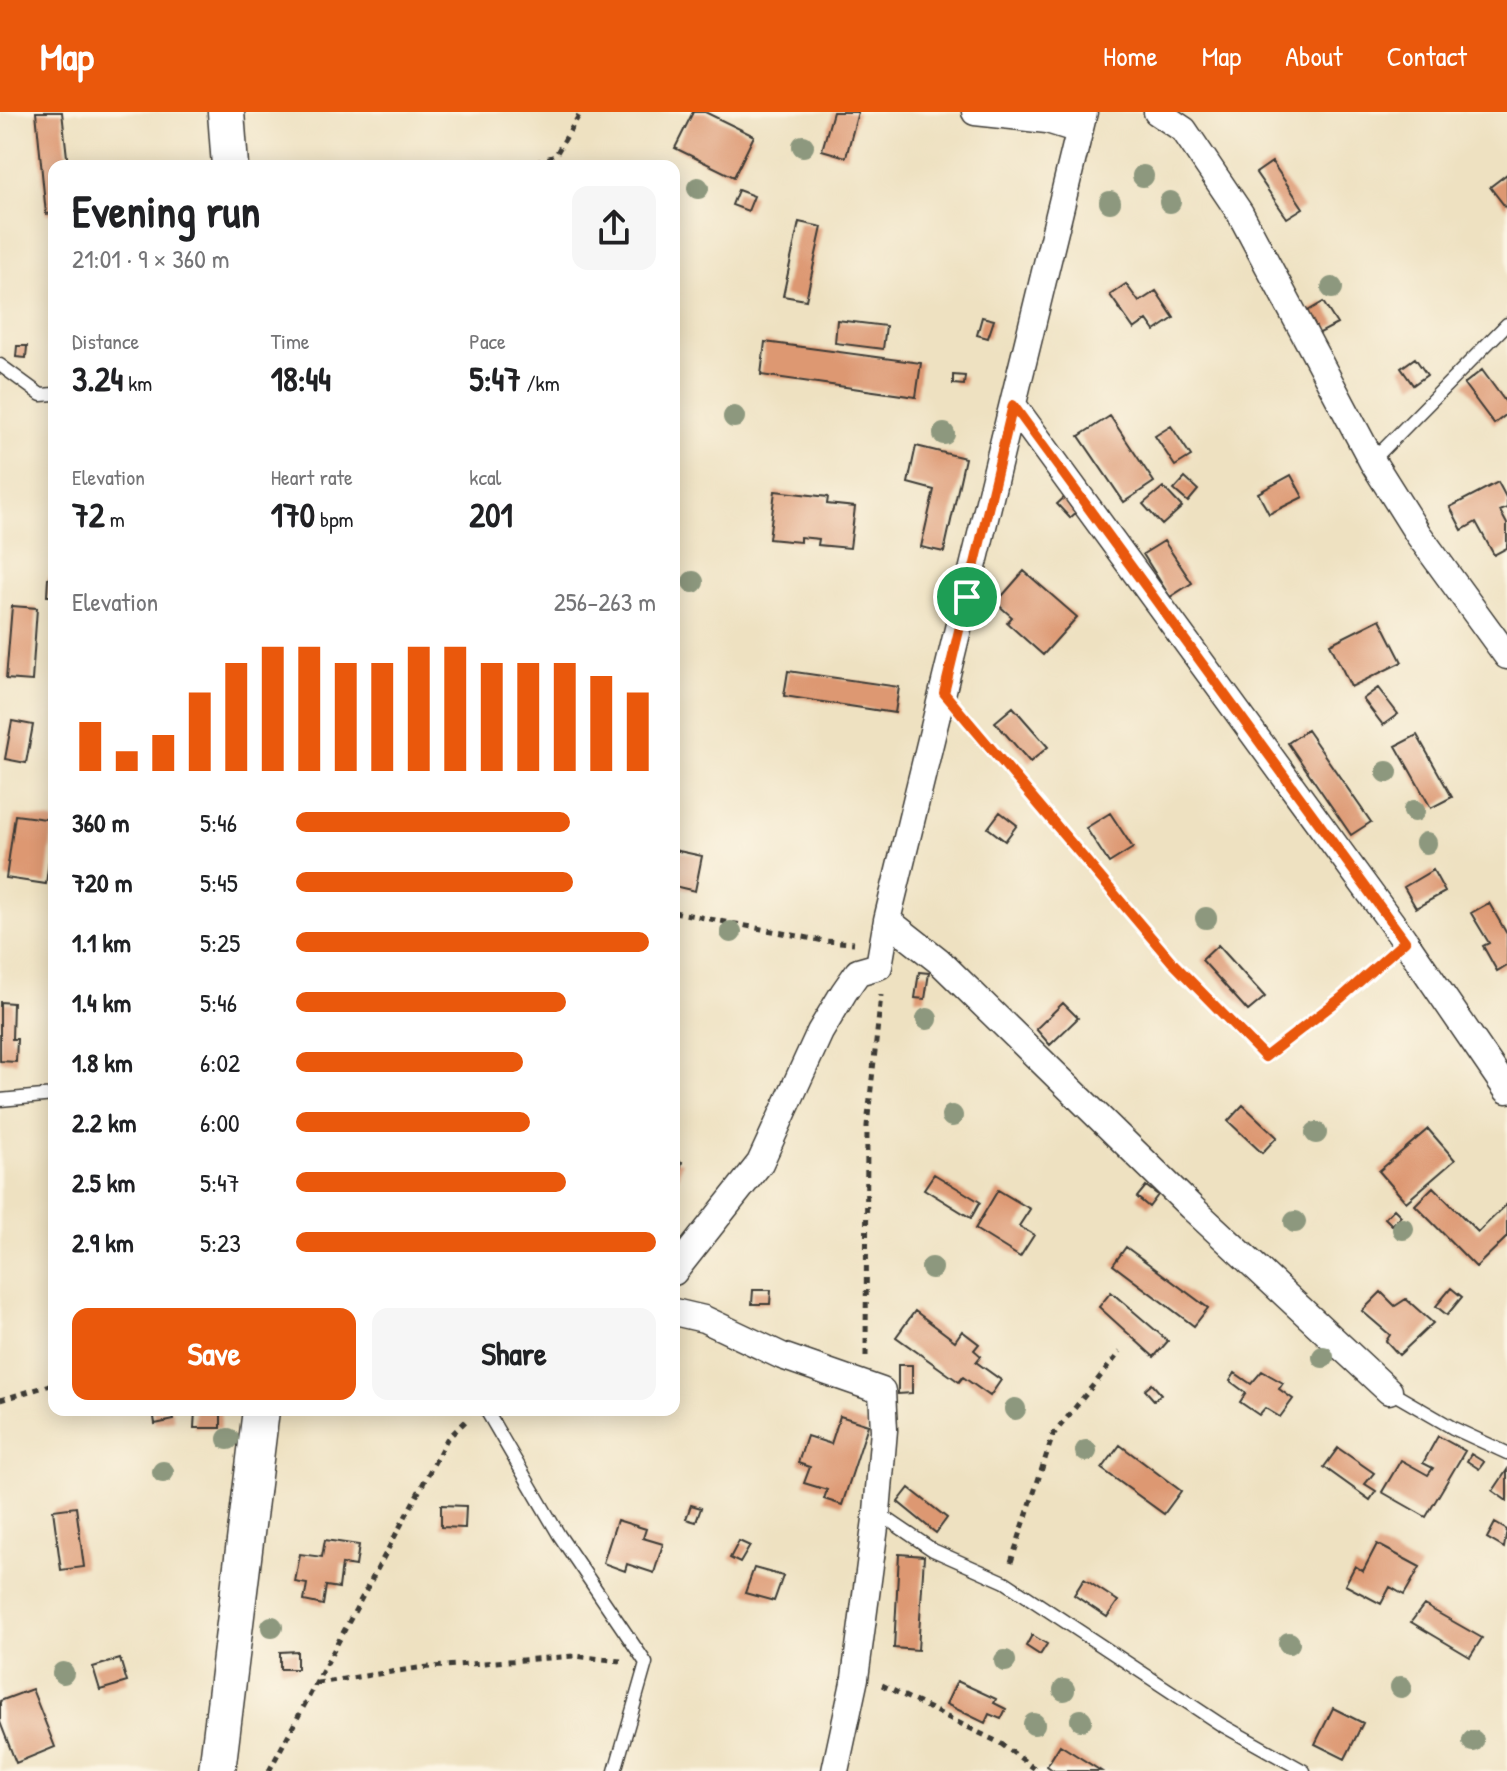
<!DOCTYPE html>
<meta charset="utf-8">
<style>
:root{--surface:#fff;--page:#f6f6f6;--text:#202124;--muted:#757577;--accent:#ea580c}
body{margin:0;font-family:"Patrick Hand",sans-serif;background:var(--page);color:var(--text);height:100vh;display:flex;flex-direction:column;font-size:30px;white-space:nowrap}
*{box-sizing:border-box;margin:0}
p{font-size:26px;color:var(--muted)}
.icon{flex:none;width:44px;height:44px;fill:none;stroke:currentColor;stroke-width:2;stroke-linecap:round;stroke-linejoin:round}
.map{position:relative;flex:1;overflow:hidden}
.sheet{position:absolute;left:48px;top:48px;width:632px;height:1256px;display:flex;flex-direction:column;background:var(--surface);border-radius:16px;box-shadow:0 4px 20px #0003}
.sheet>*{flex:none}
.pin{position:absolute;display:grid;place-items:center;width:68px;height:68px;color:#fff;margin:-34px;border:4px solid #fff;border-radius:50%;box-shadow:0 2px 8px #0007}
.round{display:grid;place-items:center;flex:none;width:84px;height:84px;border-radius:16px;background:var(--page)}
.overview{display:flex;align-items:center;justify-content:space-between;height:136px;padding:0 24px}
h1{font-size:44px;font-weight:700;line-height:60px}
.metrics{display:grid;grid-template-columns:repeat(3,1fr);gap:12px;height:136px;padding:8px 24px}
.metrics div{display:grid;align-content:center}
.metrics b{font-size:34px;font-weight:700}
.metrics small{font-size:22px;font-weight:400}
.metrics p{font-size:22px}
.chart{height:224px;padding:16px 24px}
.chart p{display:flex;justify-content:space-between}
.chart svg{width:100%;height:144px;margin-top:8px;stroke:var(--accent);stroke-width:6}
.button{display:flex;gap:16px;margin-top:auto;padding:16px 24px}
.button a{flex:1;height:92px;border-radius:16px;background:var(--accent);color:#fff;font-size:32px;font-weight:700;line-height:92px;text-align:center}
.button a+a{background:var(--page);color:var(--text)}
ul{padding:0 24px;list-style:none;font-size:26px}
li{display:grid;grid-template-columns:128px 96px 1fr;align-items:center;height:60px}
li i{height:20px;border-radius:10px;background:var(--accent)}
header{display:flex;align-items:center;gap:48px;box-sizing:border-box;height:112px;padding:0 40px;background:var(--accent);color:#fff}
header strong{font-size:38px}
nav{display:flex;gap:44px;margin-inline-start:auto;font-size:28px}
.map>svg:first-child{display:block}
</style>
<header>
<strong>Map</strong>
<nav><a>Home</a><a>Map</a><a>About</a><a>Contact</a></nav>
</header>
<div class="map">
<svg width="1507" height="1659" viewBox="0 0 1507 1659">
<rect width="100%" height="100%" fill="#fcf5e5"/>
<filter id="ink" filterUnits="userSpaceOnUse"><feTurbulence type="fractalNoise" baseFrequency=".0125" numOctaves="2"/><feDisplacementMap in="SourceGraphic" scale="16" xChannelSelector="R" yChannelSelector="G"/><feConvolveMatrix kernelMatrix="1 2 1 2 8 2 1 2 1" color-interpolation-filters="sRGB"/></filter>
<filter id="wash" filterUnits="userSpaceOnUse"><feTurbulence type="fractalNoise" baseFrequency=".006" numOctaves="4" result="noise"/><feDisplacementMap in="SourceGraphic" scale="32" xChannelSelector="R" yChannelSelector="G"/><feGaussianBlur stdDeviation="1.8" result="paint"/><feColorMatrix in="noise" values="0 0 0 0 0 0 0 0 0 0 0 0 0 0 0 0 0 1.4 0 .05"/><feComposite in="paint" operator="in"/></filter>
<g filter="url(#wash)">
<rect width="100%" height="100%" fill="#eee1c1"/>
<g id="blocks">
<path fill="#dd9872" d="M36,0H62L68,54H54V101L46,102Z
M693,0H705L754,24L734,65L675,36Z
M833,0H858L846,45L822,38Z
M1272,50L1303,96L1287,106L1256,61Z
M1507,62V97L1490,75Z
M738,78L754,84L748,99L732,93Z
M799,110L822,115L806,188L783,184Z
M1126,172L1139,190L1156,179L1174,206L1155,219L1147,208L1134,217L1110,183Z
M1323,190L1337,212L1318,222L1306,200Z
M982,205L994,208L988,226L977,223Z
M837,208L886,214L883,237L835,231Z
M765,230L921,251L916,285L761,263Z
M17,234H27L26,246L16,245Z
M1415,246L1427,263L1413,273L1401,256Z
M1482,258L1507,292V302L1494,312L1464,272Z
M953,263L965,264L964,273L953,272Z
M1110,304L1154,370L1124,390L1079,324Z
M1171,314L1191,344L1175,354L1155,324Z
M916,334L965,346L944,440L921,435L934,378L908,371Z
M1291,363L1303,385L1269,402L1258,381Z
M1185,366L1198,378L1188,390L1174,378Z
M1498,370L1507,387V396L1500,399L1507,412V436L1494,443L1476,410L1462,418L1450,395Z
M1163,375L1182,395L1162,413L1143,392Z
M775,379L828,385L827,392L855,395L850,436L818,433L819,427L800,425V430L769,427Z
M1067,383L1080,397L1070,406L1057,392Z
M1164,429L1192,471L1170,485L1143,442Z
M1024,459L1077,505L1043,543L1007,511L1012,505L996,491Z
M48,466H54V484H47Z
M12,494L37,496L32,569L6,567Z
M1380,507L1402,550L1351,575L1330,532Z
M788,559L899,575L895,601L784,584Z
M1378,576L1398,602L1383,613L1363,587Z
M1013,595L1048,635L1030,650L995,610Z
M12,609L33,613L26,651L5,647Z
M1307,618L1371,710L1351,723L1288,631Z
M1417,623L1452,685L1431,696L1396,634Z
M1000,700L1017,713L1005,729L988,716Z
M1110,701L1133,736L1109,751L1086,716Z
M15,703L54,708L46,772L6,766Z
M674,738L702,744L695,779L674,774Z
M1433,758L1445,780L1416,796L1404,775Z
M1489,791L1507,822V853L1497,859L1483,834L1489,831L1471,801Z
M1218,833L1265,885L1248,899L1202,848Z
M919,860L929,861L925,887L915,886Z
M0,890L13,891L12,927H17L16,950L0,949Z
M1063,891L1078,906L1050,933L1036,917Z
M1243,993L1277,1025L1262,1041L1228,1009Z
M1428,1017L1455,1048L1406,1090L1379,1059Z
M674,1048L682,1050L675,1077H674Z
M934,1062L980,1090L971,1106L924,1077Z
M1146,1074L1158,1083L1149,1095L1137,1085Z
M1433,1075L1478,1120L1507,1092V1125L1476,1155L1415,1093Z
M998,1078L1030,1097L1019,1114L1034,1123L1020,1145L975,1117Z
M1394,1097L1401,1104L1392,1113L1385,1106Z
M1126,1135L1208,1196L1194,1214L1113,1153Z
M1451,1176L1462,1185L1447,1203L1436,1194Z
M753,1178H771L770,1192H752Z
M1111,1180L1168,1229L1154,1245L1099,1195Z
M1381,1180L1395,1194L1406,1187L1433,1211L1399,1243L1386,1229L1390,1223L1362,1199Z
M915,1199L955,1229L962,1219L979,1232L974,1238L981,1244L976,1250L1001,1268L990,1284L963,1265L959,1270L896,1225Z
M898,1253H912V1281L898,1282Z
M1262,1259L1283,1271L1279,1277L1293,1287L1280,1305L1265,1296L1259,1303L1240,1290L1246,1281L1230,1269L1235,1261L1251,1272Z
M1152,1272L1161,1282L1154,1288L1145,1278Z
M153,1298H172L174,1308L155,1312Z
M195,1298H221V1316H194Z
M840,1304L868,1313L842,1393L824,1387L827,1378L804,1371L810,1355L798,1351L807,1324L831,1332Z
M1438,1324L1465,1339L1426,1405L1382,1380L1401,1348L1428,1363L1433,1356L1423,1351Z
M1120,1333L1181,1379L1164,1402L1102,1357Z
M1338,1336L1374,1361L1365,1372L1376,1379L1370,1388L1324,1355Z
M1471,1342L1484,1350L1479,1357L1467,1349Z
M1507,1358V1389L1493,1379Z
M909,1376L947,1406L936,1421L898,1390Z
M441,1393L466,1394L465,1416L441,1415Z
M691,1393L701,1396L696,1410L686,1407Z
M76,1395L84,1455L61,1458L53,1398Z
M617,1408L646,1417L643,1426L663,1432L654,1461L627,1452L625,1459L603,1451Z
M1495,1411L1507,1418L1504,1436L1487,1426Z
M325,1428L359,1433L356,1454L342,1452L339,1476L326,1474L323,1493L304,1489L307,1472L295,1470L300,1442L322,1445Z
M739,1429L750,1434L740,1451L730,1446Z
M1377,1432L1420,1455L1404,1483L1390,1475L1381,1492L1345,1473L1355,1454L1363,1459Z
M899,1442L924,1444L918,1538L894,1536Z
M754,1456L783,1464L774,1489L745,1481Z
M1084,1467L1118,1489L1107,1505L1074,1483Z
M1424,1493L1482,1526L1470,1545L1411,1510Z
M1032,1523L1047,1532L1040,1543L1026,1534Z
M297,1539V1557H280V1540Z
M120,1547L127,1570L100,1578L93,1555Z
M957,1569L996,1587L994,1591L1006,1597L1001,1607L989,1602L985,1611L946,1592Z
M32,1577L55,1635L16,1651L0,1610V1589Z
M1333,1596L1363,1611L1345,1647L1315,1632Z
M1060,1633L1101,1659H1054L1047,1654Z"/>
</g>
</g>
<g filter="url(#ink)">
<use href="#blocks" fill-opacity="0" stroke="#3c3a35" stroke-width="2"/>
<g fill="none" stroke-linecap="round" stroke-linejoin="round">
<g stroke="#3c3a35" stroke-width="15">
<path id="lane" d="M0,253L41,283L54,282
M1372,349L1507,212
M0,988L54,983
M1389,1279L1453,1316L1507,1341
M486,1298L559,1423L646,1551L615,1659
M877,1400L933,1438L1005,1470L1220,1612L1304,1659"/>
</g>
<g stroke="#3c3a35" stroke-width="29">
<path id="street" d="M975,0L1047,8L1079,18
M1157,0L1184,18L1240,101L1372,349L1418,422L1507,544
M1013,293L1405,829L1507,978
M887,808L939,849L1191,1095L1389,1279
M674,1160L760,1051L820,920L844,880L858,860L879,854L887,808L1084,0
M674,1200L704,1207L782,1244L882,1279L884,1318L877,1400L855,1566L835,1659"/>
</g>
<g stroke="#3c3a35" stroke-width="39">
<path id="secondary" d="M226,0L230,54
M217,1659L261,1298"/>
</g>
<path stroke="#3c3a35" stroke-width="5" stroke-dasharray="6 6" stroke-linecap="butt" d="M525,54L555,44L581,0
M966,606L1172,850L1265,945L1384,848
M674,800L824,829L854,831
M866,1244L867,1014L881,883
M0,1288L54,1272
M1011,1450L1053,1323L1120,1240
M317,1571L418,1556L574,1544L621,1549
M882,1573L1000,1631L1038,1659
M269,1659L447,1327L468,1307"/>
<use href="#lane" stroke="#fff" stroke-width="12"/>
<use href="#street" stroke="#fff" stroke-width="26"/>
<use href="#secondary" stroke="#fff" stroke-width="36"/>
</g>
<g fill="#8d987e">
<circle cx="803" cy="34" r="11"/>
<circle cx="1143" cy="64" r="11"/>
<circle cx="698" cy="76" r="11"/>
<circle cx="1110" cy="90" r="11"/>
<circle cx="1170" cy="90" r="11"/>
<circle cx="1332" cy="176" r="11"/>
<circle cx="734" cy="305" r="11"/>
<circle cx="944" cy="322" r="11"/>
<circle cx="693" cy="470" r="11"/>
<circle cx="1387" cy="660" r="11"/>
<circle cx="1414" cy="699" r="11"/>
<circle cx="1426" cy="731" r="11"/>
<circle cx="1206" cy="806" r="11"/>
<circle cx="731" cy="820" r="11"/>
<circle cx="927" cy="907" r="11"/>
<circle cx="952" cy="1004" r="11"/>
<circle cx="1316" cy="1021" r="11"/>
<circle cx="1295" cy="1110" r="11"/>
<circle cx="1403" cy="1117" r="11"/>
<circle cx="932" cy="1156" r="11"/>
<circle cx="1323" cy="1245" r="11"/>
<circle cx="1015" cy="1297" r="11"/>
<circle cx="228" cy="1327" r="11"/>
<circle cx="1086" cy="1339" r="11"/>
<circle cx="163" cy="1360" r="11"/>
<circle cx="272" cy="1515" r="11"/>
<circle cx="1289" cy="1531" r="11"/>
<circle cx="1005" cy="1549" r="11"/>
<circle cx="63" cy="1561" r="11"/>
<circle cx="1401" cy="1575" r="11"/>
<circle cx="1064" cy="1578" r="11"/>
<circle cx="1081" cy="1608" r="11"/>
<circle cx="1034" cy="1612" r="11"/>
<circle cx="1473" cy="1629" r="11"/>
</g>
</g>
<g fill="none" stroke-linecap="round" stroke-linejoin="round" filter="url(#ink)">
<g stroke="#fff" stroke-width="16">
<path id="route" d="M1013,293L1405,829L1341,886L1265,945L1172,850L944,581Z"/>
</g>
<use href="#route" stroke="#ea580c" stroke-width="10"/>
</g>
</svg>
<div class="pin" style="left:967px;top:485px;background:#1e9e55"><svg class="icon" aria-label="arrive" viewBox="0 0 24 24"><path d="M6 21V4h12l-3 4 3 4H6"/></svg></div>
<section class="sheet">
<div class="overview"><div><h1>Evening run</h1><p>21:01 · 9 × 360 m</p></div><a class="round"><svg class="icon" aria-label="share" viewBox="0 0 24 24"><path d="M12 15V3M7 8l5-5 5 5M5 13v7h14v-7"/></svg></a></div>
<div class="metrics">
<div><p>Distance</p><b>3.24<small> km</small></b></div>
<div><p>Time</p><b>18:44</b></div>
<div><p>Pace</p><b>5:47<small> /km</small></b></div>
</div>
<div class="metrics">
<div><p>Elevation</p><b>72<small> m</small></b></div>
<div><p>Heart rate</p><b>170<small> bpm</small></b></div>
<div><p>kcal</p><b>201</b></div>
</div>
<div class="chart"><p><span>Elevation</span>256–263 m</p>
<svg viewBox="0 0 160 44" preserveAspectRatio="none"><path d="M5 44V29M15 44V38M25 44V33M35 44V20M45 44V11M55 44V6M65 44V6M75 44V11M85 44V11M95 44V6M105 44V6M115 44V11M125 44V11M135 44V11M145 44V15M155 44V20"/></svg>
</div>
<ul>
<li><b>360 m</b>5:46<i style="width:76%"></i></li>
<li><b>720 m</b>5:45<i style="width:77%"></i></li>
<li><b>1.1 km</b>5:25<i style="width:98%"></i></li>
<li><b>1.4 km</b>5:46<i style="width:75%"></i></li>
<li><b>1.8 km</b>6:02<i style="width:63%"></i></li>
<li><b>2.2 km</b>6:00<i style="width:65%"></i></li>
<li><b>2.5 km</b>5:47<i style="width:75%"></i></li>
<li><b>2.9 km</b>5:23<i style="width:100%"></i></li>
</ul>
<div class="button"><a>Save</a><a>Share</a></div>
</section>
</div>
